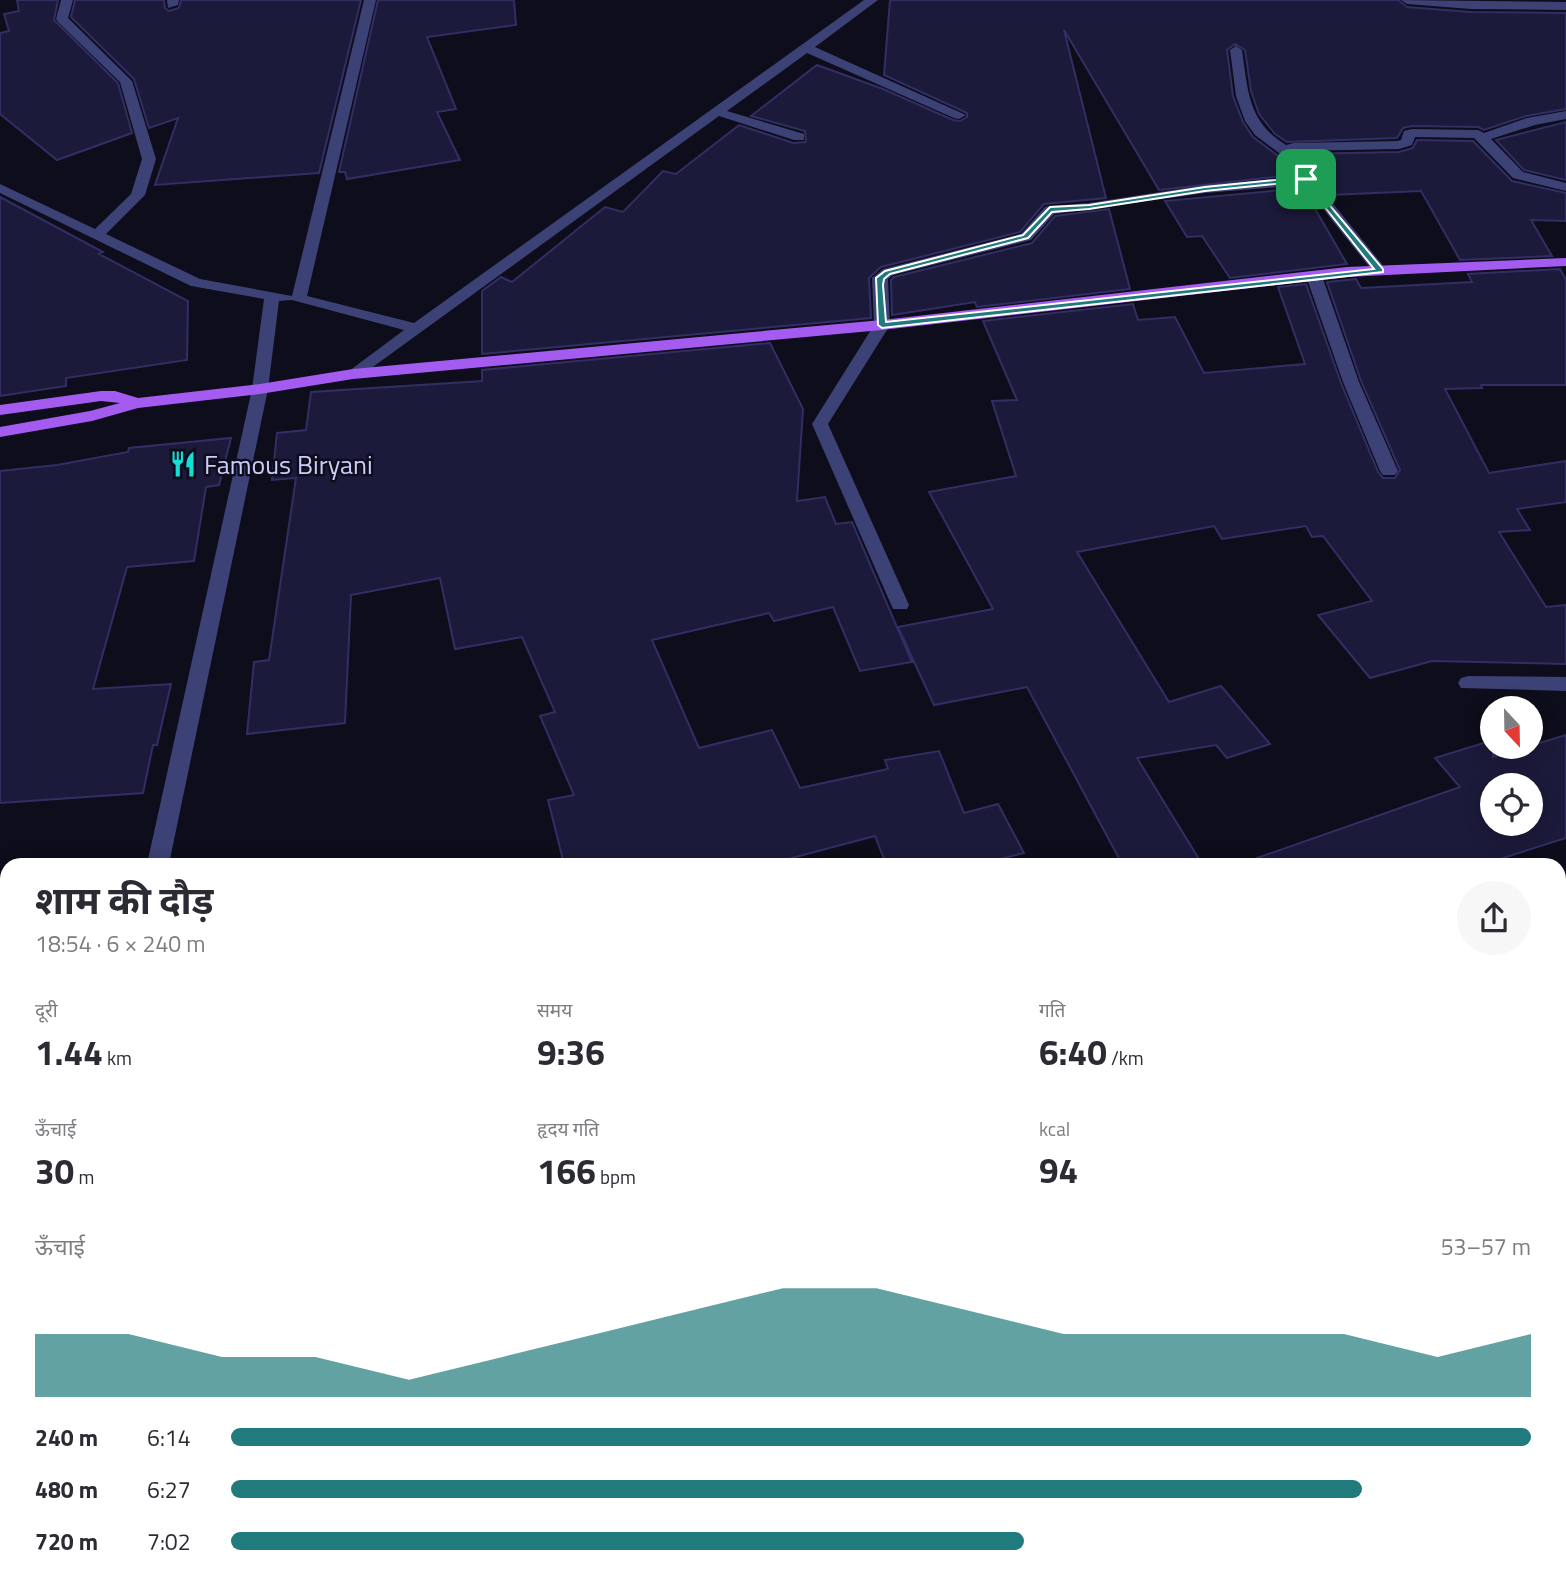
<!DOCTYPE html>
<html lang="hi">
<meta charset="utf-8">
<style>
:root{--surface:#fff;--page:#f7f7f7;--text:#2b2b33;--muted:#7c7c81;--accent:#217b7c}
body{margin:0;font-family:"Titillium Web","Noto Sans Devanagari",sans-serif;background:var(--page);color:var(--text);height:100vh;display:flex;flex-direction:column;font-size:26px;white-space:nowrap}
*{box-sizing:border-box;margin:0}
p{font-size:23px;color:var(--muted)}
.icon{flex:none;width:38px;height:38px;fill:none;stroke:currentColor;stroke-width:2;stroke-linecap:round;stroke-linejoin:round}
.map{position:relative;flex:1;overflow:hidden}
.sheet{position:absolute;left:0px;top:858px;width:1566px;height:724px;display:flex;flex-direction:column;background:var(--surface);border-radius:21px 21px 0 0;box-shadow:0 4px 18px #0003}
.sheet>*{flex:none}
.needle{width:46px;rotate:158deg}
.tools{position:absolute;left:1480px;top:696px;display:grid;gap:14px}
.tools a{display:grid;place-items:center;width:63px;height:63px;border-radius:50%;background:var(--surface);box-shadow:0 4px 18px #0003;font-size:35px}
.pin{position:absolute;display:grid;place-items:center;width:60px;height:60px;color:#fff;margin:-30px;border-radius:14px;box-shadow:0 4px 10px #0006}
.round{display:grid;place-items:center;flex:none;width:74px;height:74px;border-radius:37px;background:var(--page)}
.overview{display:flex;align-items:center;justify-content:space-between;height:119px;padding:0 35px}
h1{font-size:38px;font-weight:700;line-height:52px}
.stats{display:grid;grid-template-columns:repeat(3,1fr);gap:10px;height:119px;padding:7px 35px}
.stats div{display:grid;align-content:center}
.stats b{font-size:35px;font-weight:700}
.stats small{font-size:19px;font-weight:400}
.stats p{font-size:19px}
.chart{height:196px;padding:14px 35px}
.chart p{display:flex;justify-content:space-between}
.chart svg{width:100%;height:126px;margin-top:7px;fill:var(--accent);opacity:.7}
ul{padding:0 35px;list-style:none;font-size:23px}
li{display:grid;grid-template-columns:112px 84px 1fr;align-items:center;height:52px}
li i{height:18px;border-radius:9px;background:var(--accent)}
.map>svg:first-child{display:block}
</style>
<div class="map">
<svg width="1566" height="1582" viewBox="0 0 1566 1582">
<rect width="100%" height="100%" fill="#0d0d1b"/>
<path fill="#1c1a3a" stroke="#322e64" stroke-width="2" fill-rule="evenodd" d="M17,0H58L54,20L118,83L132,133L57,160L0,114V33L9,31L4,14L19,11Z
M75,0H164L165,8L169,11L179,8L181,0H361L319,173L155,185L178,118L149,128L134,79L71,17Z
M378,0H514L516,25L427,37L456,109L437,112L460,160L347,179L345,172H339Z
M890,0H1398L1407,7L1471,12L1566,13V109L1526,116L1484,130L1478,127L1412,126L1403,128L1397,138L1287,142L1275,134L1259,114L1251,91L1245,50L1235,44L1227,50L1233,96L1243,122L1253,137L1277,155L1293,175L1159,190L1064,30L1106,198L1044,204L1020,232L881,267L869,278L871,318L482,354V291L501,277L512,282L605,207L623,212L663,171L676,174L739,125L793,143L806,142L805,131L751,116L817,65L883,89L953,120L960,121L967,117V113L884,75Z
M1566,122V180L1524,170L1496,140Z
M1417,140L1473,141L1512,181L1566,193V221L1531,220L1552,256L1460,260L1421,191L1330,195L1297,154L1399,152L1413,148Z
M1303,188L1347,264L1230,278L1202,236L1187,237L1165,201Z
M0,197L103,252L99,254L188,301L187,360L66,378V386L0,396Z
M1109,209L1130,289L977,307L975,302L892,315L891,280L894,277L1032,243L1055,216Z
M1560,269L1566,280V385H1481L1482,388L1445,389L1489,473L1566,461V502L1517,509L1530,530L1499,532L1546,607L1566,605V664L1432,661L1370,678L1318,615L1372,601L1323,536L1312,537L1306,526L1222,539L1214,526L1077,552L1169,702L1221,686L1270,744L1227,758L1216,745L1137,758L1202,864H1122L1027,687L934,705L898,627L993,609L929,492L1016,476L992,401L1017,400L983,321L1133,304L1138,320L1175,317L1204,373L1305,364L1278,287L1306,284L1341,383L1378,472L1383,478H1395L1400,470L1361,381L1327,282L1356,279L1361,288L1472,282L1468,274Z
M770,343L803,409L797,501L825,497L836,524L852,522L912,662L860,671L833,607L774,621L769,613L652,640L699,748L772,730L800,788L888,769L885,760L939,751L964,813L998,804L1024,853L981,864H886L875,836L769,864H564L548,800L574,795L540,716L555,712L522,637L455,649L440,578L351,595L345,723L247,734L254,662L269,660L296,478L272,480L277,433L306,430L311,392L482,381V370Z
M231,438L219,485L206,487L194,561L127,567L93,689L171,684L157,745H153L143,793L0,803V471L57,465L128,452L129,448Z
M1566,735V838L1484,864H1258L1257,858L1460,787L1435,758L1493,740V757ZM1493,786H1531V824H1493Z"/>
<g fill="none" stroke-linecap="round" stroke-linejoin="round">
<path fill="#3c4176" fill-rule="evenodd" d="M61,0H73L68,18L132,81L156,159L145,195L106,234L200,279L292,296L364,0H376L307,296L414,323L864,0H878L815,47L966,115L959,119L954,118L807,53L727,111L804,134V140H794L719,116L359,377H347L345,374L404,330L292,300L279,301L268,389L169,864H147L252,389L264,299L191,286L0,193V184L95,229L131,194L142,159L120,82L58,22L56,19Z
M167,0H179L178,5L168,8Z
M1401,0L1566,2V10L1471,9L1407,4Z
M1236,46L1242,50C1248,91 1248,122 1286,145L1294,143L1397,141L1401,140L1404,131L1412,129L1478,130L1484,133L1527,118L1566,111V119L1535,125L1491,139L1523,172L1566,183V191L1513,178L1474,138L1415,137L1412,145L1399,149L1297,151L1293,154L1385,268L1388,271L1385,274H1375L1304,185L1205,193L1054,214L1031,240L893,275L888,279L890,325L828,424L909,605L907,609H893L812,424L874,325L872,278L883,269L1021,234L1045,207L1050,206L1089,203L1205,185L1298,177L1279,153L1255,135L1245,121L1236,96L1230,50Z
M1314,271L1322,276L1359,382L1398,471L1395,475H1383L1380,471L1343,382L1306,276Z
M1468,676L1566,677V691L1461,688L1458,683L1461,678Z
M1566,901V919L1559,921V903Z
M1566,1374V1418L1559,1421V1377Z
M0,1523H7V1575H18L16,1582H0Z
M1485,1575H1515L1512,1582H1482Z"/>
<path fill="#a45cf0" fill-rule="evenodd" d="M1566,258V266L1347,277L882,330L353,379L260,394L138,408L92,421L0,437V427L90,411L120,403L101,401L0,415V405L101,391H115L138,398L260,384L353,369L882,320L1347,267Z"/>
</g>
<path fill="#217b7c" stroke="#fff" stroke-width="2" fill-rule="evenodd" d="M1306,177L1383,269V272L882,328L878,325L876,278L885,271L1023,235L1050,207L1089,205L1205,187ZM1304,181L1374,269L886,322L883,285L884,279L890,274L1028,238L1052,212L1089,209L1205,191Z"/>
<defs>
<g id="restaurant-bare" transform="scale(2.1)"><path d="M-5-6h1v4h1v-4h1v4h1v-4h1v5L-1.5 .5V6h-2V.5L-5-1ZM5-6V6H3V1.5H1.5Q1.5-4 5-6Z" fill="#14ddd5" stroke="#0d0d1b" stroke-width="2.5" paint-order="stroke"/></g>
</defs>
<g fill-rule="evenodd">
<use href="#restaurant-bare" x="183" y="464"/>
</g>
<g text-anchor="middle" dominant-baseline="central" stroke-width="5" stroke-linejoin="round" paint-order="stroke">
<g font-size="26" fill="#cbccfa" stroke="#0d0d1b" text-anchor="start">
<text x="204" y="464">Famous Biryani</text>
</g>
</g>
</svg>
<div class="tools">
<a><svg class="needle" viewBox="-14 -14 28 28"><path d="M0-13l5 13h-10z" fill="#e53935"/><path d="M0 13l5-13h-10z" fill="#7c7c81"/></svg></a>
<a><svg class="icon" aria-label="locate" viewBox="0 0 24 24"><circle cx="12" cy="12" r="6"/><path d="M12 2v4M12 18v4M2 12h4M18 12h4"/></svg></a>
</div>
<div class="pin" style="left:1306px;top:179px;background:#1e9e55"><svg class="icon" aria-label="arrive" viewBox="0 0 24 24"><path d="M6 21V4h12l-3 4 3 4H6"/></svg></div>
<section class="sheet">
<div class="overview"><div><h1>शाम की दौड़</h1><p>18:54 · 6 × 240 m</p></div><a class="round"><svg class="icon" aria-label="share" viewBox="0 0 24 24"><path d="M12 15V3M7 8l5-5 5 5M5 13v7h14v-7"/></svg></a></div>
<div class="stats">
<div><p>दूरी</p><b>1.44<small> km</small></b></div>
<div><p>समय</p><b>9:36</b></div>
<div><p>गति</p><b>6:40<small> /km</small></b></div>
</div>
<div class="stats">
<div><p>ऊँचाई</p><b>30<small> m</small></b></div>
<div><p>हृदय गति</p><b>166<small> bpm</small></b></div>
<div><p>kcal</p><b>94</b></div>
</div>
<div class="chart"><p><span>ऊँचाई</span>53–57 m</p>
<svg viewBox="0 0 160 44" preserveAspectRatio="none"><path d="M0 44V22L10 22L20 30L30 30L40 38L50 30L60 22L70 14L80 6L90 6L100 14L110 22L120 22L130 22L140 22L150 30L160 22V44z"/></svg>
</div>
<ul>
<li><b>240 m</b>6:14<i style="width:100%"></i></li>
<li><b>480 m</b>6:27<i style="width:87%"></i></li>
<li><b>720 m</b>7:02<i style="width:61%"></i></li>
</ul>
</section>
</div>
